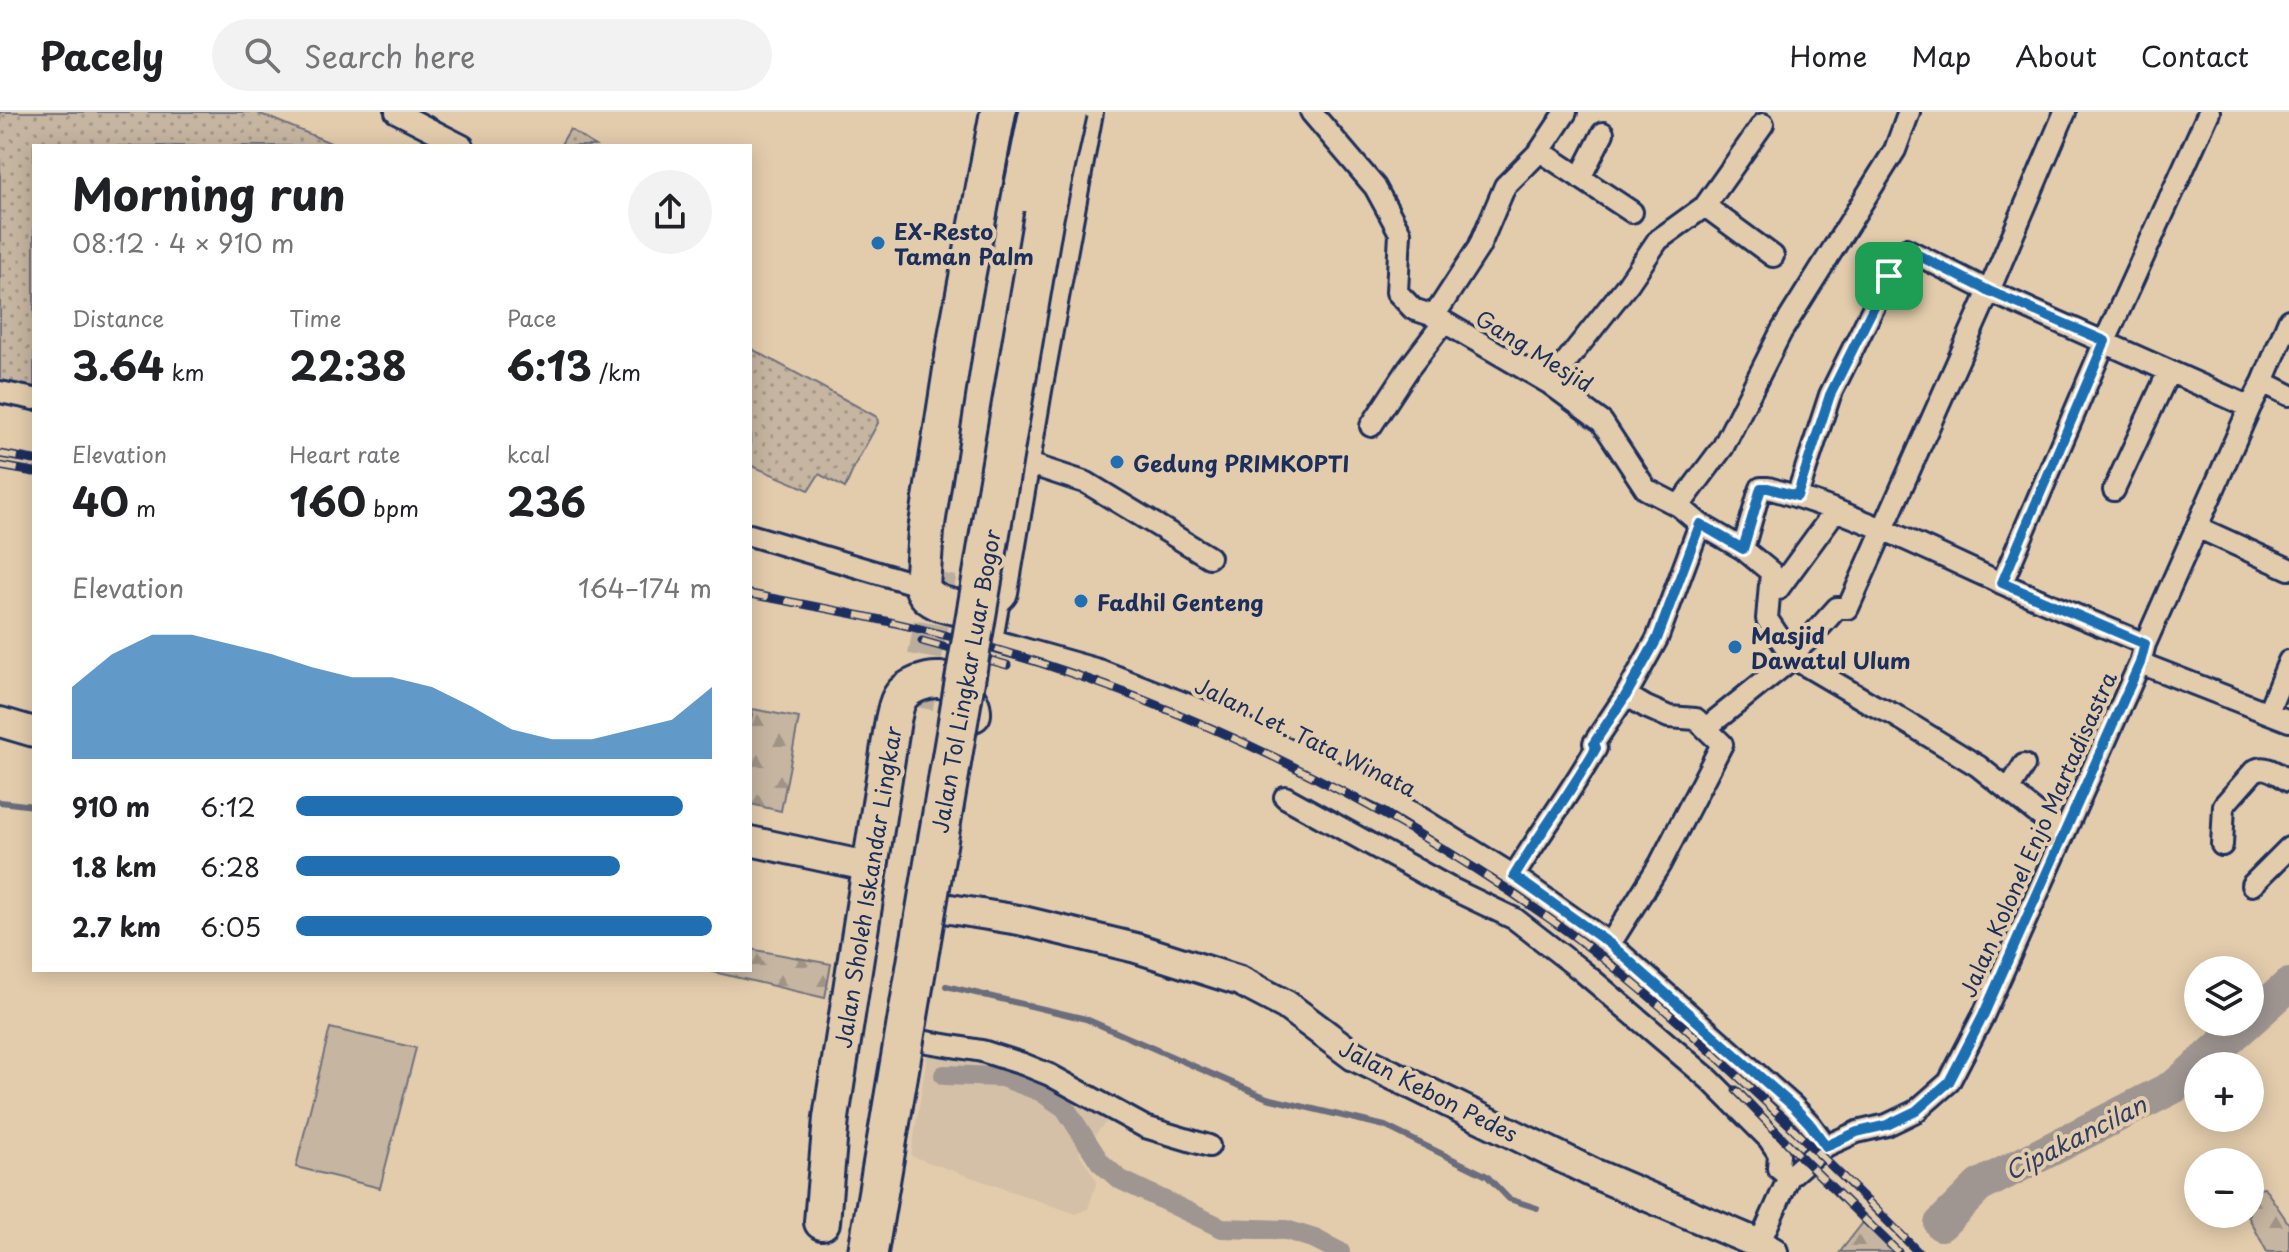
<!DOCTYPE html>
<meta charset="utf-8">
<style>
:root{--surface:#fff;--page:#f2f2f2;--text:#202124;--muted:#757577;--line:#e0e0e0;--accent:#1f6fb2}
body{margin:0;font-family:"Playpen Sans",sans-serif;background:var(--page);color:var(--text);height:100vh;display:flex;flex-direction:column;font-size:30px;white-space:nowrap}
*{box-sizing:border-box;margin:0}
p{font-size:26px;color:var(--muted)}
.icon{flex:none;width:44px;height:44px;fill:none;stroke:currentColor;stroke-width:2;stroke-linecap:round;stroke-linejoin:round}
.map{position:relative;flex:1;overflow:hidden}
.drawer{position:absolute;left:32px;top:32px;width:720px;height:828px;display:flex;flex-direction:column;background:var(--surface);border-radius:0px;box-shadow:0 4px 20px #0003}
.drawer>*{flex:none}
.fabs{position:absolute;left:2184px;top:844px;display:grid;gap:16px}
.fabs a{display:grid;place-items:center;width:80px;height:80px;border-radius:50%;background:var(--surface);box-shadow:0 4px 20px #0003;font-size:40px}
.pin{position:absolute;display:grid;place-items:center;width:68px;height:68px;color:#fff;margin:-34px;border-radius:16px;box-shadow:0 4px 12px #0006}
.round{display:grid;place-items:center;flex:none;width:84px;height:84px;border-radius:42px;background:var(--page)}
.overview{display:flex;align-items:center;justify-content:space-between;height:136px;padding:0 40px}
h1{font-size:44px;font-weight:700;line-height:60px}
.figures{display:grid;grid-template-columns:repeat(3,1fr);gap:12px;height:136px;padding:8px 40px}
.figures div{display:grid;align-content:center}
.figures b{font-size:40px;font-weight:700}
.figures small{font-size:22px;font-weight:400}
.figures p{font-size:22px}
.chart{height:224px;padding:16px 40px}
.chart p{display:flex;justify-content:space-between}
.chart svg{width:100%;height:144px;margin-top:8px;fill:var(--accent);opacity:.7}
ul{padding:0 40px;list-style:none;font-size:26px}
li{display:grid;grid-template-columns:128px 96px 1fr;align-items:center;height:60px}
li i{height:20px;border-radius:10px;background:var(--accent)}
header{display:flex;align-items:center;gap:48px;box-sizing:border-box;height:112px;padding:0 40px;background:var(--surface);border-bottom:2px solid var(--line)}
header strong{font-size:38px}
nav{display:flex;gap:44px;margin-inline-start:auto;font-size:28px}
.search{width:560px;height:72px;background:var(--page);display:flex;align-items:center;gap:20px;box-sizing:border-box;padding:0 28px;border-radius:44px;color:var(--muted);font-size:30px}
.map>svg:first-child{display:block}
</style>
<header>
<strong>Pacely</strong>
<div class="search"><svg class="icon" aria-label="search" viewBox="0 0 24 24"><circle cx="10" cy="10" r="6"/><path d="M15 15l6 6"/></svg>Search here</div>
<nav><a>Home</a><a>Map</a><a>About</a><a>Contact</a></nav>
</header>
<div class="map">
<svg width="2289" height="1140" viewBox="0 0 2289 1140">
<defs>
<pattern id="green-dots" width="8" height="8" patternUnits="userSpaceOnUse" patternTransform="scale(2)"><rect width="8" height="8" fill="#c6b5a0"/><path d="M2 2h.1M6 6h.1" fill="none" stroke="#a09486" stroke-width="1.8" stroke-linecap="round"/></pattern>
<pattern id="forest-firs" width="22" height="20" patternUnits="userSpaceOnUse" patternTransform="scale(2)"><rect width="22" height="20" fill="#c6b5a0"/><path d="M5 1l3.5 6h-7zM16 11l3.5 6h-7z" fill="#a09486"/></pattern>
</defs>
<rect width="100%" height="100%" fill="#e3ccac"/>
<filter id="ink" filterUnits="userSpaceOnUse"><feTurbulence type="fractalNoise" baseFrequency=".0125" numOctaves="2"/><feDisplacementMap in="SourceGraphic" scale="16" xChannelSelector="R" yChannelSelector="G"/><feConvolveMatrix kernelMatrix="1 2 1 2 8 2 1 2 1" color-interpolation-filters="sRGB"/></filter>
<g filter="url(#ink)">
<path fill="#d4c0a6" d="M928,938L985,947L1078,985L1108,1008L1079,1041L1097,1069L1088,1097L1076,1102L911,1044Z"/>
<path fill="url(#green-dots)" stroke="#70727f" stroke-width="2" d="M0,0H256L338,34H34V278L0,272Z
M570,17L595,34H560Z
M750,236L877,305L878,311L856,351L845,376L819,362L809,378L750,353Z"/>
<path fill="url(#forest-firs)" stroke="#70727f" stroke-width="2" d="M753,597L799,606L781,699L750,692V612Z
M750,837L831,852L825,886L705,858H750Z
M2264,1075L2289,1112V1140H2267L2247,1102H2250V1081Z
M1865,1108L1898,1140H1840Z"/>
<path fill="#c6b5a0" stroke="#70727f" stroke-width="2" d="M330,916L416,936L380,1076L296,1055Z"/>
<g fill="none" stroke-linecap="round" stroke-linejoin="round">
<path stroke="#6a6d7d" stroke-width="6" d="M0,690L34,694
M946,874L1086,907L1267,986L1385,1014L1487,1064L1509,1087L1537,1096"/>
<path stroke="#9f9692" stroke-width="20" d="M944,963L1002,965L1040,979L1065,996L1100,1050L1119,1067L1222,1116L1286,1118L1315,1127L1340,1140"/>
<path stroke="#9f9692" stroke-width="34" d="M2250,908L2289,873
M1941,1112L1979,1074L2175,974L2248,910"/>
<path stroke="#bbad9c" stroke-width="34" stroke-dasharray="34 17" stroke-linecap="butt" d="M916,595L942,448"/>
<g stroke="#1b2f5e" stroke-width="26">
<path id="minor" d="M396,0L463,34
M1311,0L1375,75L1400,121L1397,180L1413,197L1434,204L1549,271L1602,310L1646,377L1679,394L1700,412L1743,437L1771,460L1767,507L1793,546L1873,593L1893,602L1978,654L2063,722
M1540,39L1632,100
M1580,66L1603,21
M1705,94L1773,144
M1434,204L1479,135L1505,74L1540,39L1566,0
M2263,270L2289,283
M1549,271L1628,172L1658,128L1705,94L1763,12
M0,280L34,287
M1371,314L1409,256L1444,210
M1023,350L1087,371L1209,445
M2114,378L2169,259
M1797,384L1830,283L1889,164L1901,141L1906,137L1989,179L2250,295
M1679,394L1723,335L1781,220L1895,38L1909,0
M2197,415L2289,457
M750,423L922,474
M1743,437L1758,384L1761,376H1768C1844,397 1916,432 1988,465C2040,489 2093,510 2145,532
M2002,471L2105,229L2209,0
M1771,478L1778,477L1835,399
M1000,482L992,528L1102,559L1227,608L1390,687L1514,764L1610,832L1793,994L1810,1012L1826,1034
M1791,542L1809,527L1837,496H1848L1989,179L2065,0
M2140,551L2289,609
M2268,600L2289,549
M1706,616L1793,546
M2009,677L2024,653
M1285,685L1448,775L1515,807L1582,859L1710,968L1769,1027L1779,1042L1778,1056L1789,1065
M2222,733L2224,693L2254,659C2265,651 2279,663 2289,669
M1514,764C1540,721 1571,680 1596,636L1594,631L1626,583L1657,527L1700,412
M2252,773L2289,736
M1610,832L1660,752L1722,632L1696,607L1669,605L1646,595L1626,583
M921,929L982,939L1023,952L1050,963L1145,1015L1209,1034
M1759,1132L1789,1065L1806,1050L1826,1034L1857,1020L1887,1013L1916,999L1949,970L1983,904L2140,551L2145,532L2250,295L2263,270L2289,208"/>
</g>
<g stroke="#1b2f5e" stroke-width="34">
<path id="secondary" d="M0,610L34,620
M750,729L871,755
M944,796L1019,808L1136,836L1240,869L1286,893L1354,944L1595,1062L1759,1132L1773,1140"/>
</g>
<g stroke="#1b2f5e" stroke-width="40">
<path id="trunk" d="M998,0L957,219L926,419L922,474C929,496 965,497 984,496L1000,480L1034,278L1085,0
M822,1110L831,1006L893,608C895,601 896,590 901,584C908,574 927,567 940,568C955,571 974,586 973,602"/>
</g>
<use href="#minor" stroke="#e3ccac" stroke-width="20"/>
<use href="#secondary" stroke="#e3ccac" stroke-width="28"/>
<use href="#trunk" stroke="#e3ccac" stroke-width="34"/>
<g stroke="#1b2f5e" stroke-width="9">
<path id="rail" d="M0,342L34,348
M0,354L34,360
M750,482C818,495 885,507 952,525C1172,583 1396,693 1579,828C1647,879 1709,937 1771,995C1820,1043 1870,1090 1918,1140
M922,529L1007,553
M1736,978L1806,1050L1898,1140"/>
</g>
<use href="#rail" stroke="#e3ccac" stroke-width="6" stroke-dasharray="18" stroke-linecap="butt"/>
<g stroke="#1b2f5e" stroke-width="44" stroke-linecap="butt">
<path id="motorway-bridge" d="M1023,80L1039,0
M868,1140L1044,103L1067,0"/>
</g>
<use href="#motorway-bridge" stroke="#e3ccac" stroke-width="38"/>
</g>
</g>
<g fill="none" stroke-linecap="round" stroke-linejoin="round" filter="url(#ink)">
<g stroke="#fff" stroke-width="16">
<path id="route" d="M1906,137L1989,179L2105,229L2002,471L2145,532L2140,551L1983,904L1949,970L1916,999L1887,1013L1857,1020L1826,1034L1810,1012L1793,994L1610,832L1514,764C1540,721 1571,680 1596,636L1594,631L1626,583L1657,527L1700,412L1743,437L1761,376H1768L1797,384L1830,283L1889,164Z"/>
</g>
<use href="#route" stroke="#1f6fb2" stroke-width="10"/>
</g>
<g fill="#1f6fb2" stroke="#e3ccac" stroke-width="3">
<circle cx="878" cy="131" r="8"/>
<circle cx="1117" cy="350" r="8"/>
<circle cx="1081" cy="489" r="8"/>
<circle cx="1735" cy="535" r="8"/>
</g>
<g text-anchor="middle" dominant-baseline="central" stroke-width="8" stroke-linejoin="round" paint-order="stroke">
<g font-size="22" font-weight="bold" fill="#1b2f5e" stroke="#e3ccac" text-anchor="start">
<text x="894" y="118">EX-Resto<tspan x="894" dy="25">Taman Palm</tspan></text>
<text x="1133" y="350">Gedung PRIMKOPTI</text>
<text x="1097" y="489">Fadhil Genteng</text>
<text x="1751" y="522">Masjid<tspan x="1751" dy="25">Dawatul Ulum</tspan></text>
</g>
<g font-size="22" fill="#1b2f5e" stroke="#e3ccac">
<text transform="translate(1535 238) rotate(32)">Gang Mesjid</text>
<text transform="translate(965 569) rotate(-80)">Jalan Tol Lingkar Luar Bogor</text>
<text transform="translate(1306 624) rotate(26)">Jalan Let. Tata Winata</text>
<text transform="translate(2037 722) rotate(-66)">Jalan Kolonel Enjo Martadisastra</text>
<text transform="translate(867 775) rotate(-81)">Jalan Sholeh Iskandar Lingkar</text>
<text transform="translate(1429 978) rotate(27)">Jalan Kebon Pedes</text>
</g>
<g font-size="24" font-style="italic" fill="#2f3e66" stroke="#e3ccac">
<text transform="translate(2075 1025) rotate(-27)">Cipakancilan</text>
</g>
</g>
</svg>
<div class="fabs">
<a><svg class="icon" aria-label="layers" viewBox="0 0 24 24"><path d="M12 4l9 5-9 5-9-5zM3 14l9 5 9-5"/></svg></a>
<a>+</a>
<a>−</a>
</div>
<div class="pin" style="left:1889px;top:164px;background:#1e9e55"><svg class="icon" aria-label="arrive" viewBox="0 0 24 24"><path d="M6 21V4h12l-3 4 3 4H6"/></svg></div>
<section class="drawer">
<div class="overview"><div><h1>Morning run</h1><p>08:12 · 4 × 910 m</p></div><a class="round"><svg class="icon" aria-label="share" viewBox="0 0 24 24"><path d="M12 15V3M7 8l5-5 5 5M5 13v7h14v-7"/></svg></a></div>
<div class="figures">
<div><p>Distance</p><b>3.64<small> km</small></b></div>
<div><p>Time</p><b>22:38</b></div>
<div><p>Pace</p><b>6:13<small> /km</small></b></div>
</div>
<div class="figures">
<div><p>Elevation</p><b>40<small> m</small></b></div>
<div><p>Heart rate</p><b>160<small> bpm</small></b></div>
<div><p>kcal</p><b>236</b></div>
</div>
<div class="chart"><p><span>Elevation</span>164–174 m</p>
<svg viewBox="0 0 160 44" preserveAspectRatio="none"><path d="M0 44V22L10 12L20 6L30 6L40 9L50 12L60 16L70 19L80 19L90 22L100 28L110 35L120 38L130 38L140 35L150 32L160 22V44z"/></svg>
</div>
<ul>
<li><b>910 m</b>6:12<i style="width:93%"></i></li>
<li><b>1.8 km</b>6:28<i style="width:78%"></i></li>
<li><b>2.7 km</b>6:05<i style="width:100%"></i></li>
</ul>
</section>
</div>
